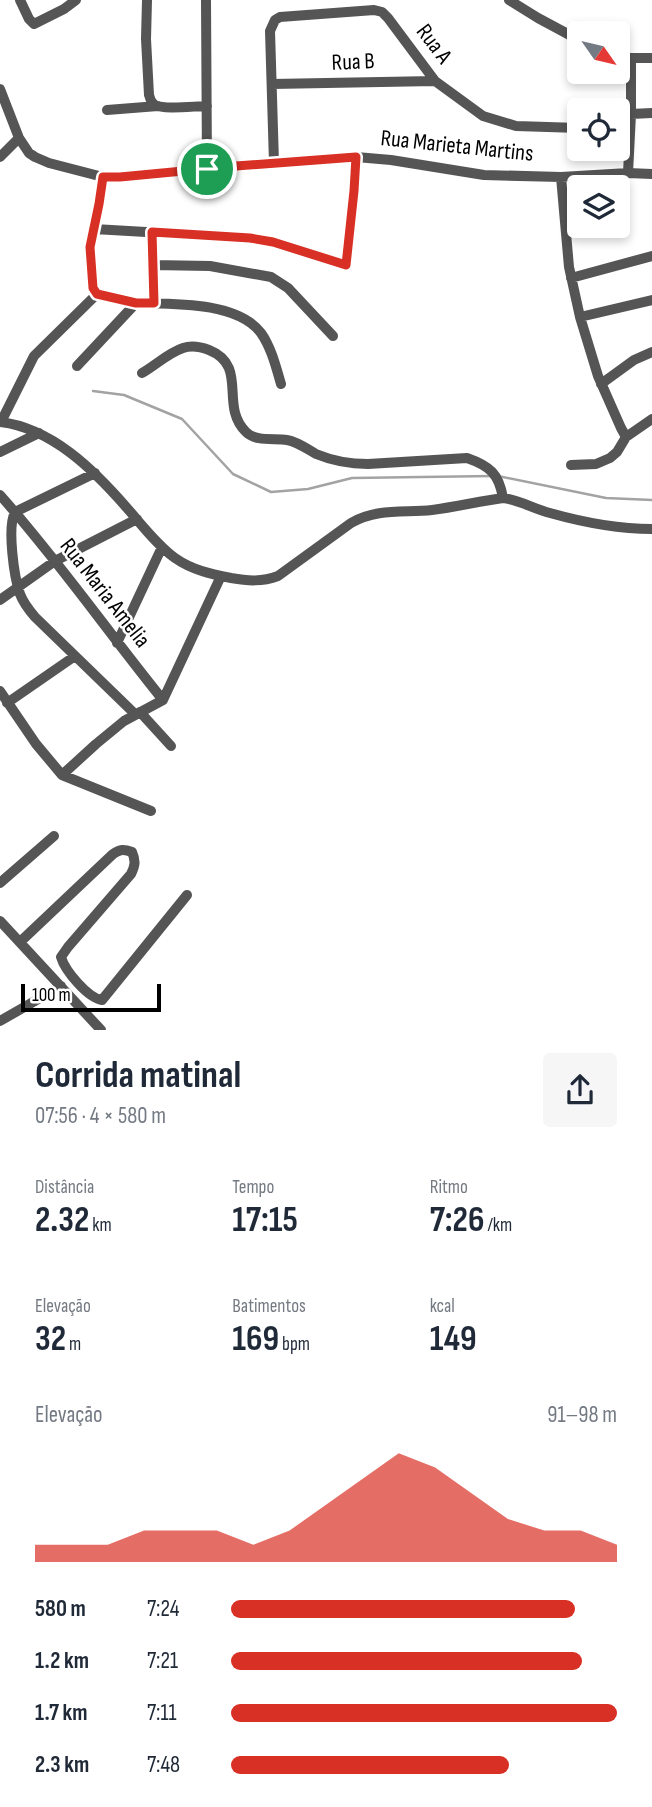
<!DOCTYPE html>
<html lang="pt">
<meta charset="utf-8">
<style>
:root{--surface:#fff;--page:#f6f6f7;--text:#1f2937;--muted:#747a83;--accent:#d93025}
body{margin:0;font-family:"Sofia Sans Condensed",sans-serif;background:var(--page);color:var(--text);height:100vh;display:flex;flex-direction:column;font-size:26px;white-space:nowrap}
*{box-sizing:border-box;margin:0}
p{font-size:23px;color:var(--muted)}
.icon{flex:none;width:38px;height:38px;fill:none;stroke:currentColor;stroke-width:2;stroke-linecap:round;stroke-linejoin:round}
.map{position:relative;height:1030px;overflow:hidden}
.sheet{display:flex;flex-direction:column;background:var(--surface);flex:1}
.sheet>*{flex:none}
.needle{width:46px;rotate:124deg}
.controls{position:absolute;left:567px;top:21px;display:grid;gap:14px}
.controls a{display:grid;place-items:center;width:63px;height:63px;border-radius:7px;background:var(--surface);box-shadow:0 4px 10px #0003;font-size:35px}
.scale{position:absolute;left:21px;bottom:18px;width:140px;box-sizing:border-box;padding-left:7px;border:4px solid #000;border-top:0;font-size:19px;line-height:24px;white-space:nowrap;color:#000;-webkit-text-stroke:5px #fff;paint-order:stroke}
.pin{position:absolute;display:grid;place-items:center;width:60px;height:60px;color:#fff;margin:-30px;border:4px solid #fff;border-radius:50%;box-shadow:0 2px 7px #0007}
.round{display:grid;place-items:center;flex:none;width:74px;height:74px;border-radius:7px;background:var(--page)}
.overview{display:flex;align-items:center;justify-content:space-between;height:119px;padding:0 35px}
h1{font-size:38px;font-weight:700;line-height:52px}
.stats{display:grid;grid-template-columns:repeat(3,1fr);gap:10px;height:119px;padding:7px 35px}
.stats div{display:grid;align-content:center}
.stats b{font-size:35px;font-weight:700}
.stats small{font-size:19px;font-weight:400}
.stats p{font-size:19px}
.chart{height:196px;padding:14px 35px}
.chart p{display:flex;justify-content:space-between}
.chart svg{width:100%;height:126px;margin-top:7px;fill:var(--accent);opacity:.7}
ul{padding:0 35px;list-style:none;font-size:23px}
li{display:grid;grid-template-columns:112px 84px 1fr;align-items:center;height:52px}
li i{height:18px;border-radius:9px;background:var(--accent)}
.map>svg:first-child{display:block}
</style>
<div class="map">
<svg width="652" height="1030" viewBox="0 0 652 1030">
<rect width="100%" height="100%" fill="#fff"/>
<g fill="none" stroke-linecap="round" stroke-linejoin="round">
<path stroke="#a3a3a3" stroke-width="2.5" d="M93,391L124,395L182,419L233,474L271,492L308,489L352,478L492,476
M498,476L606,498L652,500"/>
<path stroke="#555" stroke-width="10" d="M20,0L29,19L34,24L64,9L76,0
M147,0L146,39L149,95C151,100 150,102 155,105C164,110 195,106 207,106
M206,0L207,168
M509,0L538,18L579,40
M618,55L631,58H652
M272,84L435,81
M0,89L19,138L29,153L35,157L49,163L103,177L135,176L236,166L356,157L391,160L484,175L561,177L628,173L652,174
M107,110L158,106
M631,114L652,113
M0,157L19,138
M274,163L270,31L275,20L280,17L374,10L382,12L388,18L435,81L483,116L516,126L579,128
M628,173L631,114V58
M561,177L569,267L580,317L598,376L621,428L626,437
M94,229L250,238L273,242L346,265L353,208L356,157
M152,232L154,303
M153,265L210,266L271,277L288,288L333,336
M571,278L652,256
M97,294L93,288L90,256L103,177
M580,317L652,300
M77,366L136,303C171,304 237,301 261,333C271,347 276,367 281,384
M142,373C156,365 168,353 183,348C192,345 201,347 209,350C249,366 219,406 246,432C256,442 274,438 287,440C298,442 307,449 316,454C333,461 351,464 368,464L467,458C490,466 499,474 503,498
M601,384L634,360L652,352
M0,422C52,428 94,470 127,508C142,525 157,545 175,558C192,570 211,574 231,578C248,581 262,582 278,576L351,523C377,508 404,513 432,510C456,507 480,501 503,498C520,500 534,509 550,513C582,522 618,529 652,529
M1,422L34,356L97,294L136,303
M0,452L39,433
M571,465L596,464L610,458L617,452L626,437L652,419
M95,473L15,512C7,527 14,577 20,594C23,602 29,610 35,617L135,714
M0,495C58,560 108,632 163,700
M0,600L55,561L137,519
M117,643L162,547
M0,691L36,744L62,775L151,811
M163,700L221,576
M7,703L75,656
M140,712L171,746
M62,775L96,744L124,721L163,700
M0,883L54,836
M0,921L101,1030
M20,942L113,854C120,849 124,849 132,852C136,861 135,866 131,874L68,947L61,957C65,971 88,998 102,1000L187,895
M0,1021L61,986"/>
</g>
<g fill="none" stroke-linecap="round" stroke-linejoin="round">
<g stroke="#fff" stroke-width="14">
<path id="route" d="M356,157L354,191L346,265L273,242L250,238L152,232L154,303H136L97,294L93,288L90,247L99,204L103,177H120L236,166Z"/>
</g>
<use href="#route" stroke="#d93025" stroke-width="9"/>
</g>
<g text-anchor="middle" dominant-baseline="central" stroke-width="5" stroke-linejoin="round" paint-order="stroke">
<g font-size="23" fill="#000" stroke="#fff">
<text transform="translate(434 44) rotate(53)">Rua A</text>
<text transform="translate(353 62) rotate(-2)">Rua B</text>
<text transform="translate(457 146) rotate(6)">Rua Marieta Martins</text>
<text transform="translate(105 593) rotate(52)">Rua Maria Amelia</text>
</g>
</g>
</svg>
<div class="controls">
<a><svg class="needle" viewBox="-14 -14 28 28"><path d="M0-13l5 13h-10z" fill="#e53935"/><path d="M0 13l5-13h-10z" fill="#747a83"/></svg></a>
<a><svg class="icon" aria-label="locate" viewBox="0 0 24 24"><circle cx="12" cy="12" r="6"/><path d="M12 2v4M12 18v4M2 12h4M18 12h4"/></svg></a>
<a><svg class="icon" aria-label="layers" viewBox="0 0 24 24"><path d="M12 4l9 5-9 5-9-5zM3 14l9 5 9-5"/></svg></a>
</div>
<div class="scale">100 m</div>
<div class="pin" style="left:207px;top:169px;background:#1e9e55"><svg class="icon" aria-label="arrive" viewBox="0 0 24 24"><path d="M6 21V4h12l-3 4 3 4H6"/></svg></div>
</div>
<section class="sheet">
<div class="overview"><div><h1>Corrida matinal</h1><p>07:56 · 4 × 580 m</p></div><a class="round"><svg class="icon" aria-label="share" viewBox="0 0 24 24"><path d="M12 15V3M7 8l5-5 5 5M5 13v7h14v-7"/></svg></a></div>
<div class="stats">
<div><p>Distância</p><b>2.32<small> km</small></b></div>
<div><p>Tempo</p><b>17:15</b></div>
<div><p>Ritmo</p><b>7:26<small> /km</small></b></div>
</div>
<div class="stats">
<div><p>Elevação</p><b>32<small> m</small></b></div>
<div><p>Batimentos</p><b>169<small> bpm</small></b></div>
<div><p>kcal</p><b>149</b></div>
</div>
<div class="chart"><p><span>Elevação</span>91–98 m</p>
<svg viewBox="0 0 160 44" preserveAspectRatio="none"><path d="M0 44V38L10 38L20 38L30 33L40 33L50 33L60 38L70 33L80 24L90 15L100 6L110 11L120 20L130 29L140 33L150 33L160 38V44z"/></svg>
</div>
<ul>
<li><b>580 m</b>7:24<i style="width:89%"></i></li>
<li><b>1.2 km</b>7:21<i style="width:91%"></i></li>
<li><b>1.7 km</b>7:11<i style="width:100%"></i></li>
<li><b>2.3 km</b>7:48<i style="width:72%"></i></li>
</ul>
</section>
